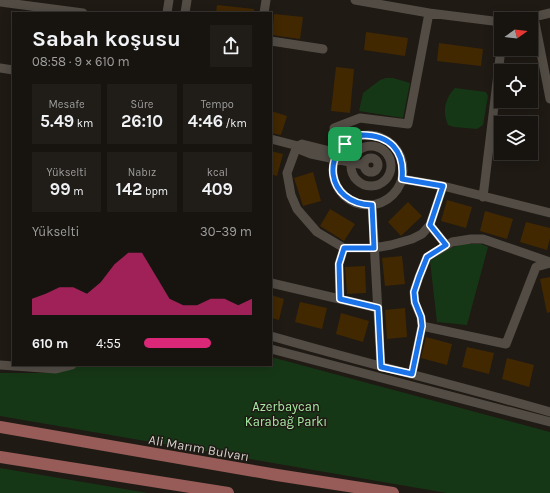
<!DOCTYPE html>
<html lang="tr">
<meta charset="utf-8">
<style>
:root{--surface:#17140f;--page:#201d18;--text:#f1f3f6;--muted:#9e9e9e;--line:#36332f;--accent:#db2777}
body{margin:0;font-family:Karla,sans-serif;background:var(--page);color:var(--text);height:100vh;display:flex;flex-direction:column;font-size:15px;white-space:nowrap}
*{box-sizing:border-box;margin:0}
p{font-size:13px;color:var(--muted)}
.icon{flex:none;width:22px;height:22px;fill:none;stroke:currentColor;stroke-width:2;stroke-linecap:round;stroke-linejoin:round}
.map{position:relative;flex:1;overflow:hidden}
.panel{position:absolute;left:12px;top:12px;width:260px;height:354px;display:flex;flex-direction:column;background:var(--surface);border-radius:0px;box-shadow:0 2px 10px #0003,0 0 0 1px var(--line)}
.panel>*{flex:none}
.needle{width:26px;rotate:76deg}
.tools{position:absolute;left:494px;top:12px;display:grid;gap:8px}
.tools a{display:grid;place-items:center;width:44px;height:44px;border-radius:0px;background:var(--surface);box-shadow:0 2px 10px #0003,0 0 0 1px var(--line);font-size:20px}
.pin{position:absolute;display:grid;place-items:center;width:34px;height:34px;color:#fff;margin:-17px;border-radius:8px;box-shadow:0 2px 6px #0006}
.round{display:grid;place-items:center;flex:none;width:42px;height:42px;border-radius:0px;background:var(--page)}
.overview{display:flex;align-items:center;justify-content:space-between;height:68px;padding:0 20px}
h1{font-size:22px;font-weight:700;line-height:30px}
.metrics{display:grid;grid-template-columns:repeat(3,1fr);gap:6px;height:68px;padding:4px 20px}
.metrics div{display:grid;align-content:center;border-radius:0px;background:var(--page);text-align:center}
.metrics b{font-size:17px;font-weight:700}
.metrics small{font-size:11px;font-weight:400}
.metrics p{font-size:11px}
.chart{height:112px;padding:8px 20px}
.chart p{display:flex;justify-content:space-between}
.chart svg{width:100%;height:72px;margin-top:4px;fill:var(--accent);opacity:.7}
ul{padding:0 20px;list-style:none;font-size:13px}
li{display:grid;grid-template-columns:64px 48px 1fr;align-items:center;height:30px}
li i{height:10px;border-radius:5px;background:var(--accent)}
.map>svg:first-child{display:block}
</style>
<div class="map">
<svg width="550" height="493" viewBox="0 0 550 493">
<rect width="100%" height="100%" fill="#1f1a14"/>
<path fill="#163716" d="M386,78H393L410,83L403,118L359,111L363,93L380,80Z
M455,88L486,92L488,96L483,125L477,129L454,127L448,125C442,112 445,98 455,88Z
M463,244H481L488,247L467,325L437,322L430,261L445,250Z
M271,357L550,432V493H447L0,416V373H57L78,365H271Z
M0,468L148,493H0Z"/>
<path fill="#422800" d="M217,5L254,9V13H216Z
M274,14L303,17L300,39L272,35Z
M366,32L408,38L405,56L364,50Z
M439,43L483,49L481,66L437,61Z
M336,67L354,69L350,113L331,111Z
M271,111L287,116L281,135L271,133Z
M271,151L283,154L277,176L271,174Z
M313,172L321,201L303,206L294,178Z
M447,200L472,207L466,228L441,221Z
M408,202L422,216L401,236L388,222Z
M330,209L355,224L344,241L320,226Z
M485,211L513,219L507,239L480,231Z
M526,222L550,228V238L547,250L520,242Z
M402,256L405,284L385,286L382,258Z
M365,266L366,293L347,294L345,267Z
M550,277V312L547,313L540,279Z
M271,295L284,299L279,320L271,318Z
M300,302L327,308L322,329L295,322Z
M405,308L407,337L387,339L385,310Z
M341,313L369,321L363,342L336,334Z
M426,337L452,344L447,365L421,358Z
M467,347L494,353L489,374L462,367Z
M507,358L534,365L529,387L502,379Z"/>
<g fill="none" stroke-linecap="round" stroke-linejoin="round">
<path stroke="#524c45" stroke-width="9" d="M355,0L429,13L501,22
M0,2L83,13
M167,13L169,0
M185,13L187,0
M264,13L266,0
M534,17L550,99
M525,19L550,13
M271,41L323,49
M0,68L13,70
M334,128L360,118L408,124L429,13
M333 170a35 35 0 1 1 70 0a35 35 0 1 1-70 0Z
M271,139L298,146L301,150L311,154L364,165
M297,146L287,173L291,195L297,209L317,232L344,248H374L391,245L412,239L422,234L430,225L443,186
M298,146L302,144L338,153
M351 166a20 20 0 1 1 40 0a20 20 0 1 1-40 0Z
M364 165a7 7 0 1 1 14 0a7 7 0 1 1-14 0Z
M402,179L443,186L550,213
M483,197L501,49
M372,205L381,367
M430,225L446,245
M271,283L378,308
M340,299L339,264L344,248
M422,326L506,344L536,267L550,263
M271,336C364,363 457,385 550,412
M271,349L550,422
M0,365L56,369L72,365
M412,374L422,326L421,317L415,303L414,292L419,277L427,257L452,242L471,239H483L550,262"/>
<path stroke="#975b58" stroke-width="12" d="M0,427L277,475L393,493
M0,457L228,493"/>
</g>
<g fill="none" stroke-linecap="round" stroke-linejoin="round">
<g stroke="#fff" stroke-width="8">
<path id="route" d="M362,135C390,135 405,151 402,179L443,186L430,225L446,245L427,257L419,277L414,292L415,302L421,317L422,326L412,374L381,367L378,308L340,299L339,264L344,248H374L372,205C326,204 318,149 362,135Z"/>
</g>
<use href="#route" stroke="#1a73e8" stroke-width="5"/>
</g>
<g text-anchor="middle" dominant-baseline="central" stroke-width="3" stroke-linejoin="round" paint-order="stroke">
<g font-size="13" fill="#a6e8a4" stroke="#1f1a14">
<text x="286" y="406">Azerbaycan<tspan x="286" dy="15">Karabağ Parkı</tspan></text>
</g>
<g font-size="13" fill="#d5d1cd" stroke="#1f1a14">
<text transform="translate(199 448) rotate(10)">Ali Marım Bulvarı</text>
</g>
</g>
</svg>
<div class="tools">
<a><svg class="needle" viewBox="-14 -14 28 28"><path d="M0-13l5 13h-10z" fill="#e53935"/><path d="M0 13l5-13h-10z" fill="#9e9e9e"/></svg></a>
<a><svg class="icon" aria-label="locate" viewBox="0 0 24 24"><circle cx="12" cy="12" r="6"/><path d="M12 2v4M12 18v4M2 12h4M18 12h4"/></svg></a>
<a><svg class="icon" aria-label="layers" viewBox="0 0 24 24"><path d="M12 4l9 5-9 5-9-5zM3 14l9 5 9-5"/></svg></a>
</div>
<div class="pin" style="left:345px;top:144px;background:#1e9e55"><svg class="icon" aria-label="arrive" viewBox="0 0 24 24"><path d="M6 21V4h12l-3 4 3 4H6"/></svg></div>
<section class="panel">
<div class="overview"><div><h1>Sabah koşusu</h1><p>08:58 · 9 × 610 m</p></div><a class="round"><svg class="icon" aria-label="share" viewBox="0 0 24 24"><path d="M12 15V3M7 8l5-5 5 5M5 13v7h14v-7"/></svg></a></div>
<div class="metrics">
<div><p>Mesafe</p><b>5.49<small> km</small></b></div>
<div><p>Süre</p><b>26:10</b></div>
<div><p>Tempo</p><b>4:46<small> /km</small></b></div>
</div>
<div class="metrics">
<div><p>Yükselti</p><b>99<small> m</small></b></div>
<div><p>Nabız</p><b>142<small> bpm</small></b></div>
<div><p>kcal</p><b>409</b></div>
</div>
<div class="chart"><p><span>Yükselti</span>30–39 m</p>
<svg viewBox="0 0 160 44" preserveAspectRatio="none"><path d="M0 44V34L10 31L20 27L30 27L40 31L50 24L60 13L70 6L80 6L90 20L100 34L110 38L120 38L130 34L140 34L150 38L160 34V44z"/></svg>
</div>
<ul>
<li><b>610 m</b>4:55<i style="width:62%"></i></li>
</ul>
</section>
</div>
